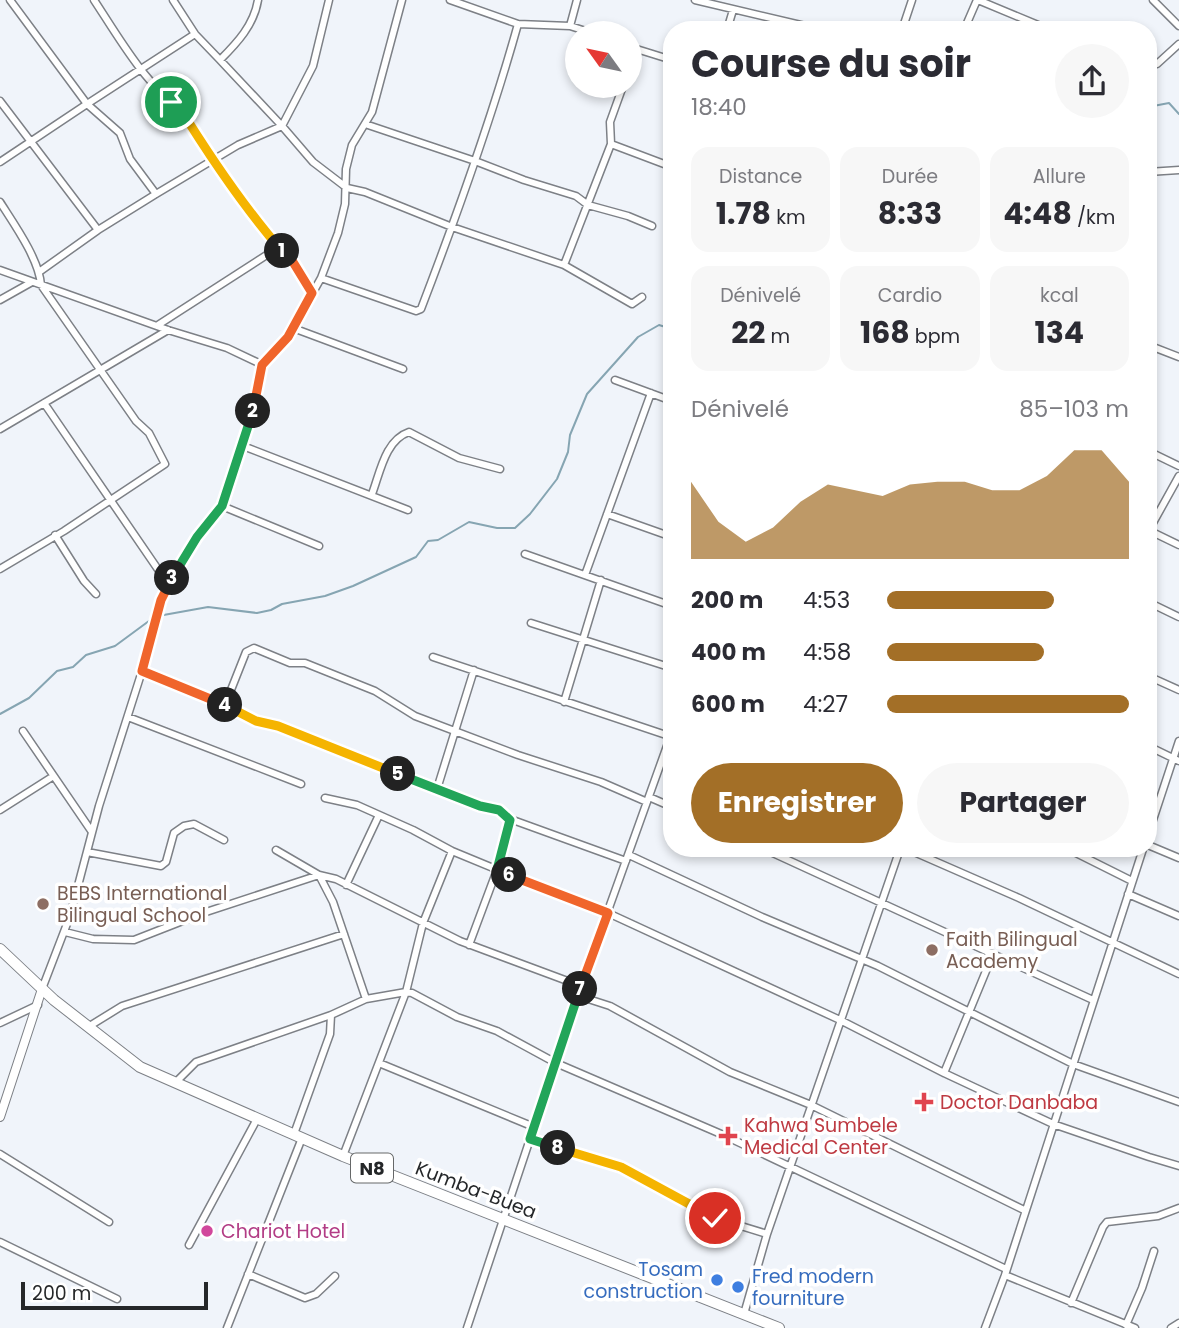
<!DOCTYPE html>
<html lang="fr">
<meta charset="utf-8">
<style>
:root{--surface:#fff;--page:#f7f7f7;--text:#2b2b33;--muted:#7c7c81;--accent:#a36f27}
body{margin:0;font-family:Poppins,sans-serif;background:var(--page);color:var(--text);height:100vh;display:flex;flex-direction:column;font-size:26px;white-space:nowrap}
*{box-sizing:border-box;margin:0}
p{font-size:23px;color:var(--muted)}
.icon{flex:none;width:38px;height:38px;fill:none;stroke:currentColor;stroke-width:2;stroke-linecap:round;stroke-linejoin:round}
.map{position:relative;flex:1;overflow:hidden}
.sheet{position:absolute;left:663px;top:21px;width:494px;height:836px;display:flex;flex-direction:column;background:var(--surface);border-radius:28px;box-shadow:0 4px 10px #0003}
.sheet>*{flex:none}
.needle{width:46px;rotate:303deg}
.tools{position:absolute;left:565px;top:21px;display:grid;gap:14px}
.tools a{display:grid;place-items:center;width:77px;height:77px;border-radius:50%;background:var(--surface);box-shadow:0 4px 10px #0003;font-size:35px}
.scale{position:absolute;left:21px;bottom:18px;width:187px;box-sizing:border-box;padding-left:7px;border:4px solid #252729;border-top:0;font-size:19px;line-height:24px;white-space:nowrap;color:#252729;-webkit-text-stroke:5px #fff;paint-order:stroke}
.pin{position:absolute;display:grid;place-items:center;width:60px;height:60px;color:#fff;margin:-30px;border:4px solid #fff;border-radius:50%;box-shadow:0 2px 7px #0007}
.km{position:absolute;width:35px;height:35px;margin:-18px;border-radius:50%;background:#222;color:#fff;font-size:19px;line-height:35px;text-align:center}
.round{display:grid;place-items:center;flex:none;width:74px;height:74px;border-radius:37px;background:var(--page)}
.headline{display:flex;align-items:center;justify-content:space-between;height:119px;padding:0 28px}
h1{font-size:38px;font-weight:700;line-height:52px}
.stats{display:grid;grid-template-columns:repeat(3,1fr);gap:10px;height:119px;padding:7px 28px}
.stats div{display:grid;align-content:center;border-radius:18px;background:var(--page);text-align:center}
.stats b{font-size:30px;font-weight:700}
.stats small{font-size:19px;font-weight:400}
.stats p{font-size:19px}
.chart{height:196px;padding:14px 28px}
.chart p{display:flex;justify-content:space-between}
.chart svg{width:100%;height:126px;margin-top:7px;fill:var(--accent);opacity:.7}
.button{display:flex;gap:14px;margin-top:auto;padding:14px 28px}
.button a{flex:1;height:80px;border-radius:42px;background:var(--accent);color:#fff;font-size:28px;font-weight:700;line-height:80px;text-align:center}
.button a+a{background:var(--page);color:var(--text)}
ul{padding:0 28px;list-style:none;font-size:23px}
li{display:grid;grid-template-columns:112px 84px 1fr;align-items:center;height:52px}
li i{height:18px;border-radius:9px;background:var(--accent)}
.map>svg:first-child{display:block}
</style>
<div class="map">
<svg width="1179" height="1328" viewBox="0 0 1179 1328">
<rect width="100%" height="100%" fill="#f0f4fa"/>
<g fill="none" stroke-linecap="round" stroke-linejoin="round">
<path stroke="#86a5b2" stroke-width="2" d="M1148,107L1169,103L1179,114
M158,616L208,607L257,613L271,610L282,604L325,596L353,586L416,557L428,541L438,540L469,522L497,528H515L530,514L557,479L568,452L570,435L587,394L638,337L659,325L672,329
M0,714L29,698L57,671L73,667L86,655L115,646L153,618"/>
<g stroke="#7d8086" stroke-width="9">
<path id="minor" d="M94,0C114,30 147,88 178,105L242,204L293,263L312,293
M173,0L195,34L220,60C237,43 254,25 258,0
M450,0L518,24L570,26L592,33
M695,0L822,30
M978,0L1050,30
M1153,0L1179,26
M570,26L577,0
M727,30L733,10
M902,30L912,0
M964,30L977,0
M630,47L672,60
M220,60L282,126L313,162L347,188L365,192L452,227L564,265L632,304L642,297
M1148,65L1157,64L1179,44
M630,68L637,50
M0,101L98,230
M365,124L475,161L524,180L576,196L588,205L628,216L652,226
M611,144L672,167
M0,162L87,104L10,0
M1148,172L1179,170
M156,194L130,159L120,133L87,104L195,34
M0,202C14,224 39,259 41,285L136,421L149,433L165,464L64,531L0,569
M564,265L611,144L610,122L623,86
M0,270L168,330L227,348L263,365L288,337L321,278L338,233L345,204L346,169L352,145L372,112L402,0
M39,272L98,230L156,194L238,145L282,126L313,66L329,0
M321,278L416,311L421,309C457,215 491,121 518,24
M0,300L32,282
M158,325L279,247
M293,328L403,369
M1148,345L1179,357
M615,380L672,401
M44,403L168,584
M0,429L168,330
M243,446L408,510
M1148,451L1179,466
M372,494C380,473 385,440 409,432L459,458L500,469
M222,506L319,546
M607,514L672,537
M1148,530L1179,545
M1149,530L1179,476
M55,535L84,581L96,594
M525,554L672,606
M585,575L651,393
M1148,602L1179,617
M531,623L672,668
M433,657L672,737
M142,671L225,705L256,721L278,726L356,759L480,806L503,812L510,819L626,861
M1148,676L1179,690
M564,702L601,580
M225,705L246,652L254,648L290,663H305L375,691L415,716L518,755L601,782L647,802
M128,717L301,784
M23,731L92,832
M1148,746L1179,761
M437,789L474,670
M649,797L672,807
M325,798L357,805L413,830L452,851L561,896L608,913L840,1020L944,1073L1053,1124L1149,1157L1179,1166
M0,810L52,777
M1148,835L1179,741
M1148,845L1179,858
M764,849L1093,1000
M907,849L1019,898L1179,974
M1068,849L1132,881
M276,850L319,875L333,902L366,999
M87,852L161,866L166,862L174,833L184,826L194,824L224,840
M629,855L762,917L878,966L1073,1064L1179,1102
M346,885L379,815
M1128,894L1179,916
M65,932L93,939L134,940L203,913L319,875L336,879L460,941L581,986
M469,945L497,870L510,819
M42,989L70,916L99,806L142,671L161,600L197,537L222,506L249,427L263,365
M579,996L610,1006L730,1072L811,1105L1024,1210
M0,1023L38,1005
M88,1027L122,1006L344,934
M379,1063L534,1127
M944,1073L993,954
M175,1083L196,1062L331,1015L366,999L406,992L412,993L457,1017L497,1031L556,1063L721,1134L1006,1269
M294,1134L330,1034L331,1015
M530,1139L620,1167L715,1218L767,1234
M0,1154L109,1222
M343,1156L406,992L423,923L452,851
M0,1242L117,1299
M189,1245L257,1119
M248,1274L305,1298L316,1294L335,1276
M1005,1275L1135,1328
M1071,1303L1103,1227L1107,1222L1158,1216L1179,1208
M744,1314L767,1234L900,849
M1126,1325L1142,1288L1154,1251
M227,1328L302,1138
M467,1328L581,986L672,732
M985,1328L1005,1275L1143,849
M1171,1328L1179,1323"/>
</g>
<g stroke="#7d8086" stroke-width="10">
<path id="tertiary" d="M0,1117L42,989"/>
</g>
<g stroke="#7d8086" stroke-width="12">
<path id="trunk" d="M0,949L54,1000L140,1067L343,1156L779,1328"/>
</g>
<use href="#minor" stroke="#fff" stroke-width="6"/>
<use href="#tertiary" stroke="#fff" stroke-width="8"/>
<use href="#trunk" stroke="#fff" stroke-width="10"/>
</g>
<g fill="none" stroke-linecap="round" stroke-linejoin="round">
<g stroke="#fff" stroke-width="14">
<path id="split-1" d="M171,102L178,105C210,157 242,205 282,251"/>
</g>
<g stroke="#fff" stroke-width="14">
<path id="split-2" d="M253,411L262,365L288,337L312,293L293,262L282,251"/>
</g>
<g stroke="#fff" stroke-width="14">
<path id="split-3" d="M172,578L197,537L222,506L253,411"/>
</g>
<g stroke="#fff" stroke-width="14">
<path id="split-4" d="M172,578L161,600L142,671L225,705"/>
</g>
<g stroke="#fff" stroke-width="14">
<path id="split-5" d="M225,705L256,721L278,726L398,774"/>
</g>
<g stroke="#fff" stroke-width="14">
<path id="split-6" d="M398,774L480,806L499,810L510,820L497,870L509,875"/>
</g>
<g stroke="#fff" stroke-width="14">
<path id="split-7" d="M509,875L608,913L580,989"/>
</g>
<g stroke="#fff" stroke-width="14">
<path id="split-8" d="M558,1148L530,1139L580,989"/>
</g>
<g stroke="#fff" stroke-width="14">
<path id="split-9" d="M558,1148L621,1167L715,1218"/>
</g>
<use href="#split-1" stroke="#f5b400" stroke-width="9"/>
<use href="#split-2" stroke="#f0652b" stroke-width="9"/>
<use href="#split-3" stroke="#22a559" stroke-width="9"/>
<use href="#split-4" stroke="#f0652b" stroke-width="9"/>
<use href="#split-5" stroke="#f5b400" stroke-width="9"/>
<use href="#split-6" stroke="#22a559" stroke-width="9"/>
<use href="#split-7" stroke="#f0652b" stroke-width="9"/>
<use href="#split-8" stroke="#22a559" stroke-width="9"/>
<use href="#split-9" stroke="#f5b400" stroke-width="9"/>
</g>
<g fill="#8d6e63" stroke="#fff" stroke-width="2.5">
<circle cx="43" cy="904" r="7"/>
<circle cx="932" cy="950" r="7"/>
</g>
<g fill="#e0444e" stroke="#fff" stroke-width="2.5">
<path d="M920.5 1091.5h7v7h7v7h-7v7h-7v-7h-7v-7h7z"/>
<path d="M724.5 1125.5h7v7h7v7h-7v7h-7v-7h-7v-7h7z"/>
</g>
<circle fill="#d1479c" stroke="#fff" stroke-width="2.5" cx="207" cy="1231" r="7"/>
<g fill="#3f7fe0" stroke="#fff" stroke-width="2.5">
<circle cx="717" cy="1280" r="7"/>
<circle cx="738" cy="1287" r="7"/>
</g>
<g text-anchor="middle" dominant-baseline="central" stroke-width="7" stroke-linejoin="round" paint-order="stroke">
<rect fill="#fff" stroke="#666869" stroke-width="2" x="351" y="1153.5" width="42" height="29" rx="5"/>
<g font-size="18" font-weight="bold" fill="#252729">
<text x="372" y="1168">N8</text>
</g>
<g font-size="19" fill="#785e54" stroke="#fff" text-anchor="start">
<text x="57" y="893">BEBS International<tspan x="57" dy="22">Bilingual School</tspan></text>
<text x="946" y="939">Faith Bilingual<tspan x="946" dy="22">Academy</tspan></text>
</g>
<g font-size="19" fill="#be3a42" stroke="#fff" text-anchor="start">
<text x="940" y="1102">Doctor Danbaba</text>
<text x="744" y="1125">Kahwa Sumbele<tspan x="744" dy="22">Medical Center</tspan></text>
</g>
<g font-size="19" fill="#252729" stroke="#fff">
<text transform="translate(476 1190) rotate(21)">Kumba-Buea</text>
</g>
<g font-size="19" fill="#b23c85" stroke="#fff" text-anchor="start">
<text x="221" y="1231">Chariot Hotel</text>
</g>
<g font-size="19" fill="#366cbe" stroke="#fff" text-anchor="end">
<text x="703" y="1269">Tosam<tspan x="703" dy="22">construction</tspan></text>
<text x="752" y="1276" text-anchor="start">Fred modern<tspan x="752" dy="22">fourniture</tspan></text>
</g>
</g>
</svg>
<div class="tools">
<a><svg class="needle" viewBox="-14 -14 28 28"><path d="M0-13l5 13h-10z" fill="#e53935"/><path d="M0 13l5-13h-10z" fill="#7c7c81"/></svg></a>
</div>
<div class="scale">200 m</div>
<div class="pin" style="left:171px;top:102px;background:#1e9e55"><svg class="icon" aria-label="arrive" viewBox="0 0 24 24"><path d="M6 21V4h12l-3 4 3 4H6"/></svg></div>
<div class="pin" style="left:715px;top:1218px;background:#d93025"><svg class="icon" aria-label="check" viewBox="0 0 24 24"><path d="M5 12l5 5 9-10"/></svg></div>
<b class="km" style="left:282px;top:251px">1</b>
<b class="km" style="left:253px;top:411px">2</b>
<b class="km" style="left:172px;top:578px">3</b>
<b class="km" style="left:225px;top:705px">4</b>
<b class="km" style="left:398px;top:774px">5</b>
<b class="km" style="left:509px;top:875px">6</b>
<b class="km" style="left:580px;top:989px">7</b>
<b class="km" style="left:558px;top:1148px">8</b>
<section class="sheet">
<div class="headline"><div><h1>Course du soir</h1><p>18:40</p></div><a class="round"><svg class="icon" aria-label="share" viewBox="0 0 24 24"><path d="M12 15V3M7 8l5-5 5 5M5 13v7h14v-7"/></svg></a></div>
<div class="stats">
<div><p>Distance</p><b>1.78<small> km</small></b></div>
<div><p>Durée</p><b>8:33</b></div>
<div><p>Allure</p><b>4:48<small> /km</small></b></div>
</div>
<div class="stats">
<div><p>Dénivelé</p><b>22<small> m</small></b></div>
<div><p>Cardio</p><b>168<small> bpm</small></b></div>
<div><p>kcal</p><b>134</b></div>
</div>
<div class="chart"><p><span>Dénivelé</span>85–103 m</p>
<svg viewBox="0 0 160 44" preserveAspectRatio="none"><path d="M0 44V17L10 31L20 38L30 33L40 24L50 18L60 20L70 22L80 18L90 17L100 17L110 20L120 20L130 15L140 6L150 6L160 17V44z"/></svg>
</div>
<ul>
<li><b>200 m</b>4:53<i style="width:69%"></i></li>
<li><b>400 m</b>4:58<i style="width:65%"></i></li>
<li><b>600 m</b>4:27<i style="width:100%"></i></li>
</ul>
<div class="button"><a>Enregistrer</a><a>Partager</a></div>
</section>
</div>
